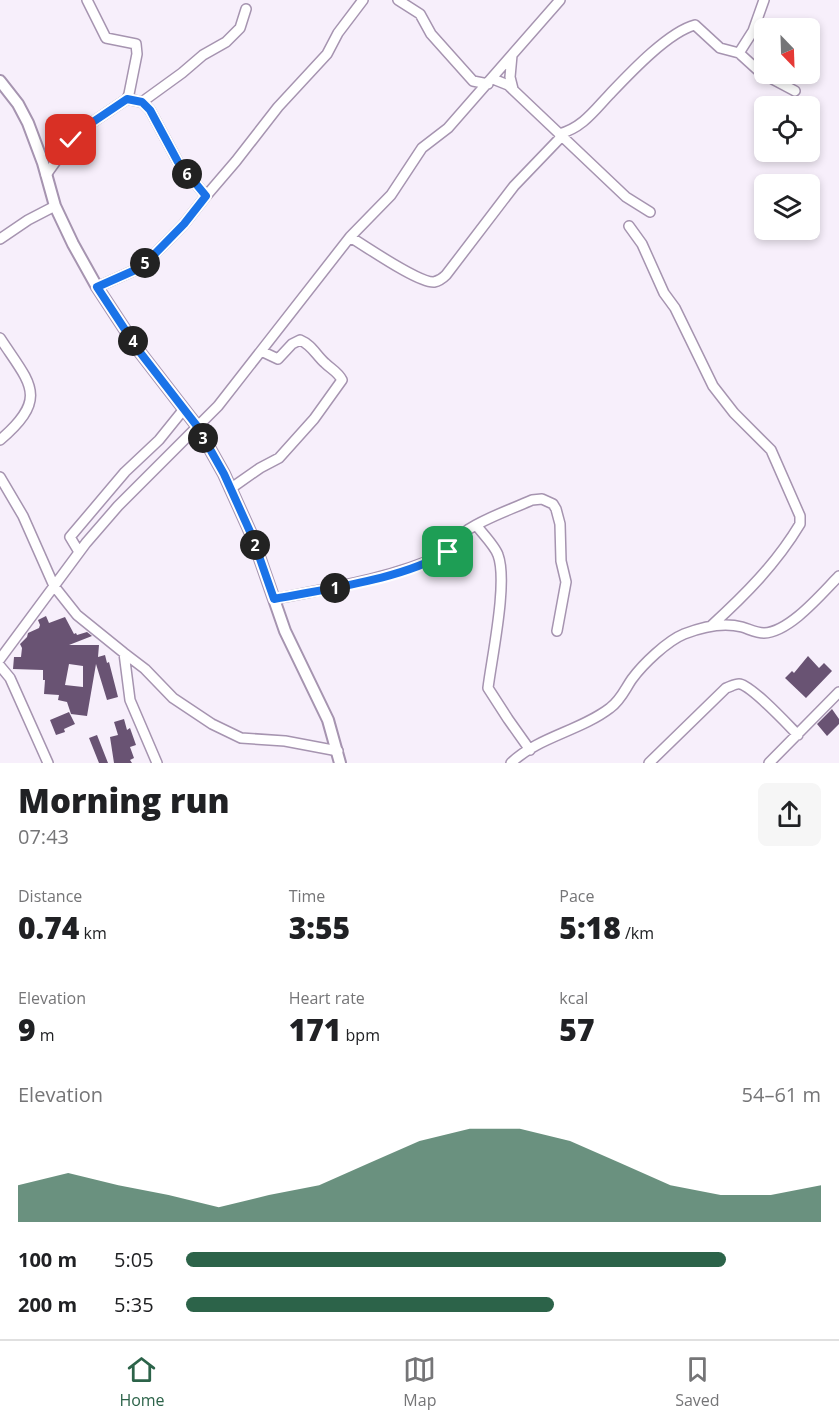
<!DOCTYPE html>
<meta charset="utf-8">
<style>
:root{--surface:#fff;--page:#f6f6f6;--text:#202124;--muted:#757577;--line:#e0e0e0;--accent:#2c6349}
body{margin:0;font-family:"Open Sans",sans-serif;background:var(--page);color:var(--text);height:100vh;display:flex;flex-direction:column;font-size:22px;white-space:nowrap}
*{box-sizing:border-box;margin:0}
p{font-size:20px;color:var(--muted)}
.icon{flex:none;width:33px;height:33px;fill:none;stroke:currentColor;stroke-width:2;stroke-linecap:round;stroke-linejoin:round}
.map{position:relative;height:763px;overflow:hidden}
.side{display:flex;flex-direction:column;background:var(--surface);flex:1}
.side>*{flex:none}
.needle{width:39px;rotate:157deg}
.tools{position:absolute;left:754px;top:18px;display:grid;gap:12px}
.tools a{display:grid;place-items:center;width:66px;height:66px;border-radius:9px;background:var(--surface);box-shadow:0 3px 9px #0003;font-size:30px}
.pin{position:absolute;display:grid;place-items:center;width:51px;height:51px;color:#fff;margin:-26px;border-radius:12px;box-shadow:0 3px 9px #0006}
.km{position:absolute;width:30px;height:30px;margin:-15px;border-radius:50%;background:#222;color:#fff;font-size:16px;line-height:30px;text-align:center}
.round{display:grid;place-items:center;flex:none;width:63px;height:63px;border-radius:9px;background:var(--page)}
.head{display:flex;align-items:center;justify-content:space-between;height:102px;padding:0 18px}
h1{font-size:33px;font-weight:800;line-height:45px}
.stats{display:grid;grid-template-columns:repeat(3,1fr);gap:9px;height:102px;padding:6px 18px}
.stats div{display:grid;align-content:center}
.stats b{font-size:30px;font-weight:800}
.stats small{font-size:16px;font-weight:400}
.stats p{font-size:16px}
.chart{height:168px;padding:12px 18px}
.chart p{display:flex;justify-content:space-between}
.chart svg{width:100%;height:108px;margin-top:6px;fill:var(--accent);opacity:.7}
ul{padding:0 18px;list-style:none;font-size:20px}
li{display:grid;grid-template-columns:96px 72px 1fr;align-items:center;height:45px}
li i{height:15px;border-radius:8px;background:var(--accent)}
.dock{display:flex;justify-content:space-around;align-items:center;height:84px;border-top:2px solid var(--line);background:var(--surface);font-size:16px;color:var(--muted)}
.dock a{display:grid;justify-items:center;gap:3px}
.dock .current{color:var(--accent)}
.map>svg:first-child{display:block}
</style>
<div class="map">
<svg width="839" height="763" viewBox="0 0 839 763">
<rect width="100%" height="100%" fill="#f7effb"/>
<path fill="#695373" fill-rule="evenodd" d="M46,616L49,623L65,617L74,634L76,633L77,635L87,632L92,636L69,645H99L98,657L105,655L107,663L109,662L118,697L107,700L96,664L87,716L71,714L67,702L58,700L59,695L44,694L45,680H43V670L13,669L14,657H21L22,648L20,644L27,637L28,633L39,628L40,625L38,620ZM69,664L83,666V687L65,685Z
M808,656L819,668L824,663L832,671L806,698L785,678L792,671L794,673Z
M832,709L839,719V724L827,736L817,724Z
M69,712L75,724L64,729L65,732L56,735L50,720Z
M124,719L127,730L130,728L136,745L130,747L134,758L130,760L132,763H114L110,737L118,735L114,722Z
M97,735L108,763H99L89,738Z"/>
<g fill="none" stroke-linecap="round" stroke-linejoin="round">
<g stroke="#a694b0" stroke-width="12">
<path id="minor" d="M398,0L420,14L431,34L473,81L488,84
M739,53L753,31L764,0
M512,55L510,77L513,89
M493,79L508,85L626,197L650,212
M127,99L142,102L150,110L178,162L206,196
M142,102L182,73L203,55L226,42L240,28L246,9
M559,134C582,128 594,111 609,95C629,74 668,32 695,25L720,48L739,53L761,73L795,91
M46,175L71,140L81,130L127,99L129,94L137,54L136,44L106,38L87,0
M629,226L642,244L664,293L675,308L713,386L734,413L771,450L800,516V524C776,564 745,595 711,626
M350,237C367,247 418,283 434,282C439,281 443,278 446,275L514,186L562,136
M0,239L28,220L55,206
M97,287L142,267L184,224L206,196L236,161L278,107L327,54L338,33L363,0
M0,338C30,384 50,397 0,440
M0,477L23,516L54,586L77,615L124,653L145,669L173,698L212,724L241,738L285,741L338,751
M230,489L260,468L279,458L314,419L342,380C338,372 331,369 325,363C316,355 312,345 300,340L292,344L278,359L261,351
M476,525C482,533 495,546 498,555C508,582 492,656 488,688L508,719L530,750
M79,552L70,537L125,472L159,440L184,409
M274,599C331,588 389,579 443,555C454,550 459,536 469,529C488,517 512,509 532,500L542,499L553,504L556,509L560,524L561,561L566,582L557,631
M124,653L130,700L157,763
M0,659L86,543L118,506L218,406L350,237L391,195L422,148L448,128L560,0
M0,666L10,678L48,763
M511,763C538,737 580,731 610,708C621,700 625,689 632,679C643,664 667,641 684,634C702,627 723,622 742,627C749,629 756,633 764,633C790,632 822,593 839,576
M649,763L726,688C730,687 736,683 740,684C753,687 788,725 798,735
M769,763L839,692"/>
</g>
<g stroke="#a694b0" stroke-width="14">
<path id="tertiary" d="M0,81L18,104L28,123L43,163L55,206L73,244L97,287L139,351L197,426L224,474L252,536L285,631L328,720L340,763"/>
</g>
<use href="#minor" stroke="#fff" stroke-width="9"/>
<use href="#tertiary" stroke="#fff" stroke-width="10"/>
</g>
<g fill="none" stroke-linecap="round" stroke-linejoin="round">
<g stroke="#fff" stroke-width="12">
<path id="route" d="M71,140L81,130L127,99L142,102L150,110L178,162L206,196L184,224L142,267L97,287L139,351L197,426L224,474L252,536L274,599C329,588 400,580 448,552"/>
</g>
<use href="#route" stroke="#1a73e8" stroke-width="8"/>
</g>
</svg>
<div class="tools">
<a><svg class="needle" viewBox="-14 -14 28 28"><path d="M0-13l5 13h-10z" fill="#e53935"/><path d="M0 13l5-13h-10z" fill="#757577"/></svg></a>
<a><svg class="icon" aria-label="locate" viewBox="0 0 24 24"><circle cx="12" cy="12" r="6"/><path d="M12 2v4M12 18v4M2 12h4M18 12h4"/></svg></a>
<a><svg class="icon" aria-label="layers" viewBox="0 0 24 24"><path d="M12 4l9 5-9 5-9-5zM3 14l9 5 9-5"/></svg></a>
</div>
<div class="pin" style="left:448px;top:552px;background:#1e9e55"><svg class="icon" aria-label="arrive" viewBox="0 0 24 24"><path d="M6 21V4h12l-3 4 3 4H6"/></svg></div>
<div class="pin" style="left:71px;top:140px;background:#d93025"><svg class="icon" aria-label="check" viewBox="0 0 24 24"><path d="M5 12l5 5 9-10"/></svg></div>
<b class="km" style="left:335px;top:588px">1</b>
<b class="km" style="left:255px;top:545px">2</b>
<b class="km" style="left:203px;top:438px">3</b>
<b class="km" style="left:133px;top:341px">4</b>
<b class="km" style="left:145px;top:263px">5</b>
<b class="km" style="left:187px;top:174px">6</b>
</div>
<section class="side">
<div class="head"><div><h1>Morning run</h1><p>07:43</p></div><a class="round"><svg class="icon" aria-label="share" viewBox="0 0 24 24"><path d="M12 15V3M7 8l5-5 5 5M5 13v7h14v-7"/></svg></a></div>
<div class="stats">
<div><p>Distance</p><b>0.74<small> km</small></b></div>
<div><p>Time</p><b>3:55</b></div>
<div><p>Pace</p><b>5:18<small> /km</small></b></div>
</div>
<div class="stats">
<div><p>Elevation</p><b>9<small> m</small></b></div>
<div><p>Heart rate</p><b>171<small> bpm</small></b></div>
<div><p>kcal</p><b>57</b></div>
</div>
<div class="chart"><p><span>Elevation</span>54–61 m</p>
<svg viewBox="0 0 160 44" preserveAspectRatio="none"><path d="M0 44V29L10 24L20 29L30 33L40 38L50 33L60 29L70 20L80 11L90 6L100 6L110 11L120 20L130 29L140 33L150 33L160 29V44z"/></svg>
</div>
<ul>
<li><b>100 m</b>5:05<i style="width:85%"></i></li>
<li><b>200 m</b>5:35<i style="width:58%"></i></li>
</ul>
</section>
<nav class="dock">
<a class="current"><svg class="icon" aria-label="home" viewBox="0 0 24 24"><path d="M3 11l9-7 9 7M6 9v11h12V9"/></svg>Home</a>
<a><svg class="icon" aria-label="map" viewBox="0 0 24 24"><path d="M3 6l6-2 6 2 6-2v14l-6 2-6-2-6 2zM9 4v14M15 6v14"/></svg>Map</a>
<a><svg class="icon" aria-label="saved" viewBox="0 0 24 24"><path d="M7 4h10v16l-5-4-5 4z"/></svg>Saved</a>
</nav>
